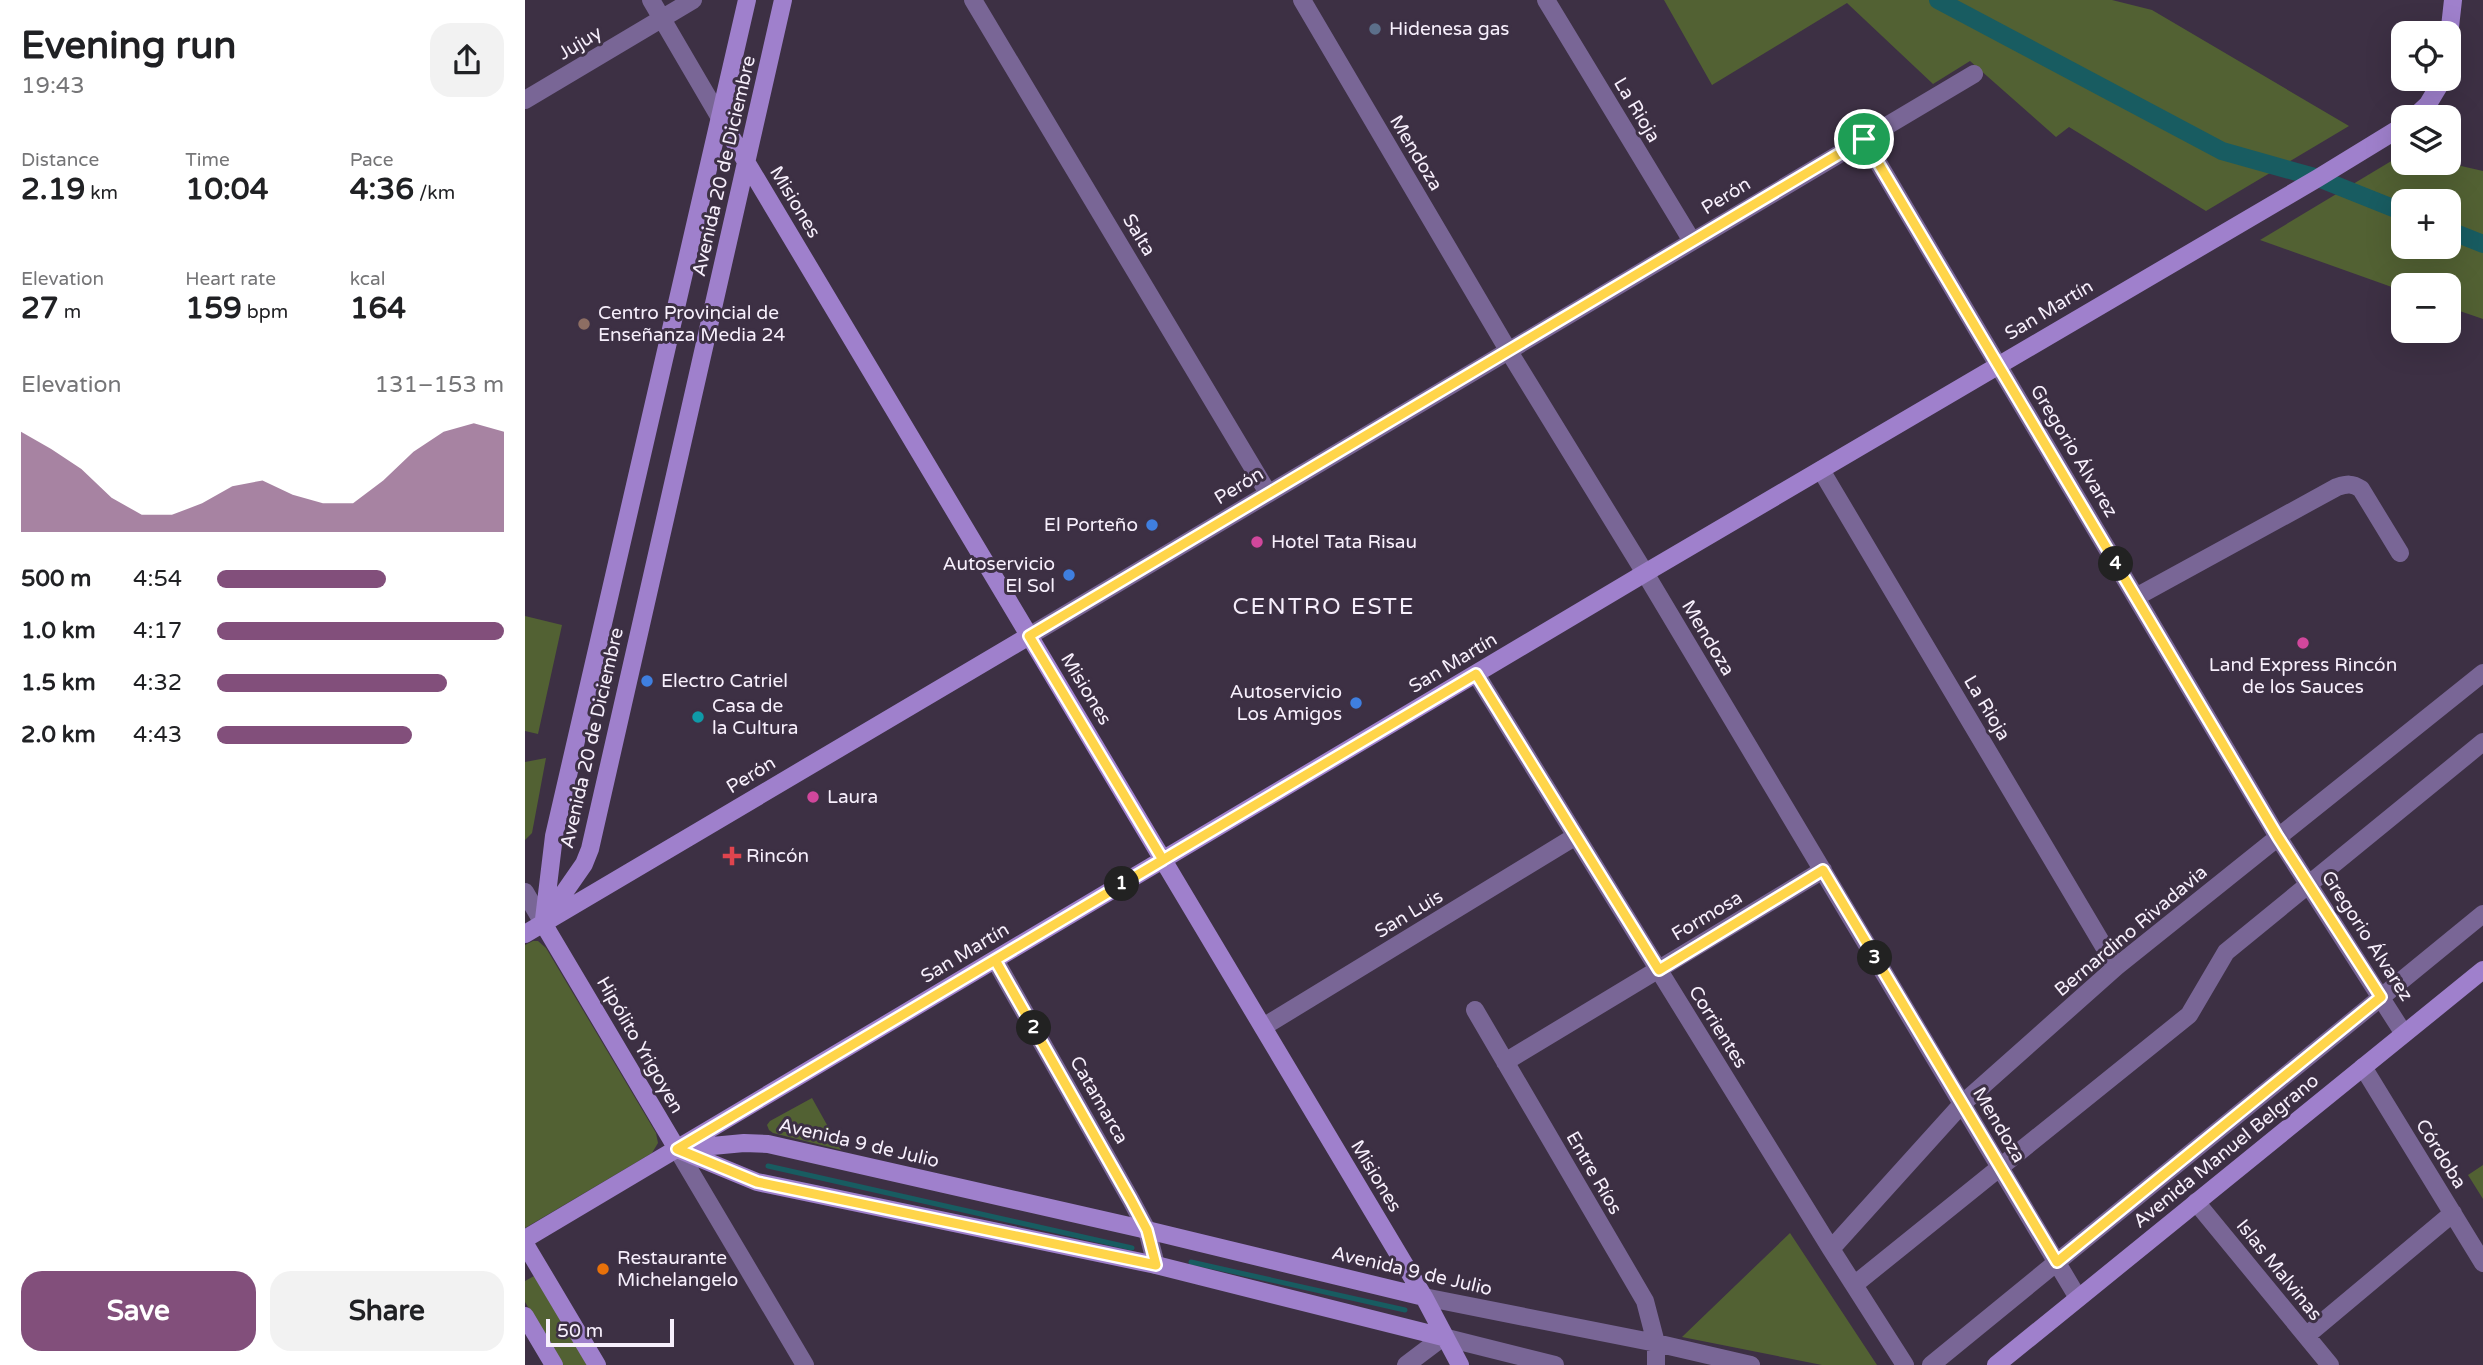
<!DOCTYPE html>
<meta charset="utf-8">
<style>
:root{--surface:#fff;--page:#f2f2f2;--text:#202124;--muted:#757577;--accent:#824f7b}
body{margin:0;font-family:"Varela Round",sans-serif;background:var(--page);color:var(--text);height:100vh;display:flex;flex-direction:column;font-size:26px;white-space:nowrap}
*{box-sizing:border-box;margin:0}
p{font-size:23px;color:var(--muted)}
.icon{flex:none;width:38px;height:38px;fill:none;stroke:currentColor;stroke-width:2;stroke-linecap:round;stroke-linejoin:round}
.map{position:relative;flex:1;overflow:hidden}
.sheet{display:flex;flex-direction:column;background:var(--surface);width:525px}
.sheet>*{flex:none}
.buttons{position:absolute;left:1866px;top:21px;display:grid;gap:14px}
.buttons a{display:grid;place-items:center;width:70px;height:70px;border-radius:14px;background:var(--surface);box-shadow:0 7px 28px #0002;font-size:35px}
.scale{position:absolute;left:21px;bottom:18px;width:128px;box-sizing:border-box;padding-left:7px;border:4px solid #f7effc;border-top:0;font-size:19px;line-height:24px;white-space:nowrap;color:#f7effc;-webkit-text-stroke:5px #3d3044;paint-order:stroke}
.pin{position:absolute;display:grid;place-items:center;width:60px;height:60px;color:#fff;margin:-30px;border:4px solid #fff;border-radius:50%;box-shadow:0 2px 7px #0007}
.km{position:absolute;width:35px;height:35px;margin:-18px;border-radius:50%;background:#222;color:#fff;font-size:19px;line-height:35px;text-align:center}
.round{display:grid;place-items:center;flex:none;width:74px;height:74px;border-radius:21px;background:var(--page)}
.overview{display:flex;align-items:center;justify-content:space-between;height:119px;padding:0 21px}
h1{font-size:38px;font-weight:800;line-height:52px}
.figures{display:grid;grid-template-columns:repeat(3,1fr);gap:10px;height:119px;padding:7px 21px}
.figures div{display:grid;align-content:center}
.figures b{font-size:30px;font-weight:800}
.figures small{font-size:19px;font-weight:400}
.figures p{font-size:19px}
.chart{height:196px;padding:14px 21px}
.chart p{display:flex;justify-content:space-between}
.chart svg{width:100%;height:126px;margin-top:7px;fill:var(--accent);opacity:.7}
.button{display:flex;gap:14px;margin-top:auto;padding:14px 21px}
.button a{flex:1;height:80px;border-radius:21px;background:var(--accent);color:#fff;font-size:28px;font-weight:800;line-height:80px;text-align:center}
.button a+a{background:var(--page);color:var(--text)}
ul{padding:0 21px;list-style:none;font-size:23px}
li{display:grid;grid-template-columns:112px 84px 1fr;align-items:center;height:52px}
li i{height:18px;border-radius:9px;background:var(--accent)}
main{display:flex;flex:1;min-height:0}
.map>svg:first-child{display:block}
</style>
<main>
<section class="sheet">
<div class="overview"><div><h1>Evening run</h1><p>19:43</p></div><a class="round"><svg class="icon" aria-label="share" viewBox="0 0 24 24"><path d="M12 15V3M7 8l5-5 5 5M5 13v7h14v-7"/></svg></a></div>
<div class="figures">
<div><p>Distance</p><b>2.19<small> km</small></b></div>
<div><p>Time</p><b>10:04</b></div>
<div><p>Pace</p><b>4:36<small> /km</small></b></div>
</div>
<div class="figures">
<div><p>Elevation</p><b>27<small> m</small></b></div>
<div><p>Heart rate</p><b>159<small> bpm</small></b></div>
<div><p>kcal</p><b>164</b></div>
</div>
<div class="chart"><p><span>Elevation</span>131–153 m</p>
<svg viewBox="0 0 160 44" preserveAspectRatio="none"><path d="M0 44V9L10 15L20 22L30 32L40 38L50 38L60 34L70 28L80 26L90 31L100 34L110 34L120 26L130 16L140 9L150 6L160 9V44z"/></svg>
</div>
<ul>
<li><b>500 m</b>4:54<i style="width:59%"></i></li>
<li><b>1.0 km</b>4:17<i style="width:100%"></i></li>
<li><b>1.5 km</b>4:32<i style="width:80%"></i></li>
<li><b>2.0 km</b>4:43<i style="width:68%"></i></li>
</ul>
<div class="button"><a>Save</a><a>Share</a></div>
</section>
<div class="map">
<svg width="1958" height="1365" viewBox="0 0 1958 1365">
<rect width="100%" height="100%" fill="#3d3044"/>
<path fill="#526133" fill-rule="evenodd" d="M1139,0H1587L1627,10L1824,126L1681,211L1544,127L1531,137L1445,61L1408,84L1322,3L1187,85Z
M1878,154V163H1923L1958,171V319L1923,307V285H1878V291L1735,240ZM1923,201V247H1878V201Z
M0,616L37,625L13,734L0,731Z
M21,758L7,833L0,840V762Z
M8,941H13L21,948L131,1133L133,1143L127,1153L0,1228V945Z
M287,1098L316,1150L248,1133L244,1130L242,1125L245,1121Z
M1958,1165V1199L1943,1175Z
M1265,1233L1352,1365H1297L1157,1337Z
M9,1276L63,1365H38L0,1302V1281Z"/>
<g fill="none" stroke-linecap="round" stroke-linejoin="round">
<path stroke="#185c61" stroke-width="5" d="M243,1166L607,1248
M666,1262L880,1310"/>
<path stroke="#185c61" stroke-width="18" d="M1413,0L1697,151L1793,178L1878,212
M1923,230L1958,244"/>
<path stroke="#796696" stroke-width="18" d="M126,0L195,118
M448,0L743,493
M777,0L983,350L1120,573L1553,1298
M1021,0L1167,241
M0,100L168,0
M1339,139L1753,837L1879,1034
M1296,470L1591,967
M1611,597L1812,487C1822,484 1827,483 1836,489L1875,553
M504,636L1449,74
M951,674L1306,1249L1380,1365
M0,892L18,923
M470,960L606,1200L622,1230L631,1265
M950,1010L1120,1301L1131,1343V1365
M738,1027L1051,836
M980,1062L1298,870
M1838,1067L1958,1263
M152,1149L280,1365
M1671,1202L1805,1365
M1306,1249L1437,1104L1591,967L1958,673
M1329,1285L1664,1015L1701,952L1958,742
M899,1297L1131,1343L1226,1365
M1781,1336L1928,1213
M881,1365L918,1337L1030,1365
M1406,1365L1958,914"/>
<path stroke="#9f80cc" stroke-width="18" d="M1923,45L1928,0
M1889,117L1903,104L1918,79
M195,118L899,1297L935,1365
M19,919L29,836L222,0
M18,923L59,864L65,849L258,0
M18,923L152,1149
M0,934L504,636
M152,1149L232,1182L631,1265L918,1337
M155,1149L219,1143L243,1144L622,1230L899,1297
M0,1239L1120,573L1793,178L1878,126
M0,1244L72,1365
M0,1316L29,1365
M1471,1365L1958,970"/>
</g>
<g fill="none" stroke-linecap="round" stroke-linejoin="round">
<g stroke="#fff" stroke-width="14">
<path id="route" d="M1339,139L504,636L638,860L152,1149L232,1182L631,1265L622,1230L606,1200L470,960C630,864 791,769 951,674L1134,970L1298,870L1532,1262L1856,997L1753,837L1339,139"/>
</g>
<use href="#route" stroke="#ffd54a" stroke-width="9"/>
</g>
<circle fill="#5c6f8a" stroke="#3d3044" stroke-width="2.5" cx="850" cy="29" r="7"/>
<circle fill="#8d6e63" stroke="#3d3044" stroke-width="2.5" cx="59" cy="324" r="7"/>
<g fill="#3f7fe0" stroke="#3d3044" stroke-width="2.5">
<circle cx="627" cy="525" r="7"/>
<circle cx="544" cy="575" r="7"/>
<circle cx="122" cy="681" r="7"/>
<circle cx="831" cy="703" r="7"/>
</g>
<g fill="#d1479c" stroke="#3d3044" stroke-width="2.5">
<circle cx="732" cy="542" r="7"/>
<circle cx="1778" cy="643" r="7"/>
<circle cx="288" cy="797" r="7"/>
</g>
<circle fill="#0f9aa8" stroke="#3d3044" stroke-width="2.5" cx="173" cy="717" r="7"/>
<path fill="#e0444e" stroke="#3d3044" stroke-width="2.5" d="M203.5 845.5h7v7h7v7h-7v7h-7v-7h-7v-7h7z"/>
<circle fill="#e8710a" stroke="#3d3044" stroke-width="2.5" cx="78" cy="1269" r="7"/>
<g text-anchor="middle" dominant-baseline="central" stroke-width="6" stroke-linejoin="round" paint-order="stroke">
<g font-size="19" fill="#f7effc" stroke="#3d3044" text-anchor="start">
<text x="864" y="29">Hidenesa gas</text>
<text x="73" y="313">Centro Provincial de<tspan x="73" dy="22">Enseñanza Media 24</tspan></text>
<text x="613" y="525" text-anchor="end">El Porteño</text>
<text x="746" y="542">Hotel Tata Risau</text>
<text x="530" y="564" text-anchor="end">Autoservicio<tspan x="530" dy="22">El Sol</tspan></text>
<text x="1778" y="665" text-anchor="middle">Land Express Rincón<tspan x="1778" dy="22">de los Sauces</tspan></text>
<text x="136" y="681">Electro Catriel</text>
<text x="817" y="692" text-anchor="end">Autoservicio<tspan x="817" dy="22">Los Amigos</tspan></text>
<text x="187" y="706">Casa de<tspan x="187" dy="22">la Cultura</tspan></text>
<text x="302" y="797">Laura</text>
<text x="221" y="856">Rincón</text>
<text x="92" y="1258">Restaurante<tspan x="92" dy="22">Michelangelo</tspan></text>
</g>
<g font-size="19" fill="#f7effc" stroke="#3d3044">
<text transform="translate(55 43) rotate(-31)">Jujuy</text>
<text transform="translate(1112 110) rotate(59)">La Rioja</text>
<text transform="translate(891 153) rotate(59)">Mendoza</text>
<text transform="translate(199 166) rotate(-77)">Avenida 20 de Diciembre</text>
<text transform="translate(1201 196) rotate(-31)">Perón</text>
<text transform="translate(270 202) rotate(59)">Misiones</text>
<text transform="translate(614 235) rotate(59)">Salta</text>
<text transform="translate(1524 310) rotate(-31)">San Martín</text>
<text transform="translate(1549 451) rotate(59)">Gregorio Álvarez</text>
<text transform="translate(714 486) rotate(-31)">Perón</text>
<text transform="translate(1183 638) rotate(59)">Mendoza</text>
<text transform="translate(928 663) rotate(-31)">San Martín</text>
<text transform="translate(561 689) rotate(59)">Misiones</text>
<text transform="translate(1462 708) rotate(59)">La Rioja</text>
<text transform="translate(67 738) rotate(-77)">Avenida 20 de Diciembre</text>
<text transform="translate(226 775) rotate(-31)">Perón</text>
<text transform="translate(884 914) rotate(-31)">San Luis</text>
<text transform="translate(1182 916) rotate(-31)">Formosa</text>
<text transform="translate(1606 931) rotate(-40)">Bernardino Rivadavia</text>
<text transform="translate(1842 936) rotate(57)">Gregorio Álvarez</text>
<text transform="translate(440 953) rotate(-31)">San Martín</text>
<text transform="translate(1193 1027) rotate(58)">Corrientes</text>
<text transform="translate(115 1045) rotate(60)">Hipólito Yrigoyen</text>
<text transform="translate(574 1100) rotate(60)">Catamarca</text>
<text transform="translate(1474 1125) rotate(59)">Mendoza</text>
<text transform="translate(334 1143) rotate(13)">Avenida 9 de Julio</text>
<text transform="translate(1701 1151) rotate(-39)">Avenida Manuel Belgrano</text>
<text transform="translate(1916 1154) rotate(58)">Córdoba</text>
<text transform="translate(1069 1173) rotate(60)">Entre Ríos</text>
<text transform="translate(851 1176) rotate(59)">Misiones</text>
<text transform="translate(1754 1270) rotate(51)">Islas Malvinas</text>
<text transform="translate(887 1271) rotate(13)">Avenida 9 de Julio</text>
</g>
<g font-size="23" letter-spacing="2" fill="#f7effc" stroke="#3d3044">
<text x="799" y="607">CENTRO ESTE</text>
</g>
</g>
</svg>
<div class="buttons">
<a><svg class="icon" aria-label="locate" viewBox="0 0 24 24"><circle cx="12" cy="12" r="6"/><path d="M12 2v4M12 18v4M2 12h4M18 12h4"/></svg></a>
<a><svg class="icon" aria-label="layers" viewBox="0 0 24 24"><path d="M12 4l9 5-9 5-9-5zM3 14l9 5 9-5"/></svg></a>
<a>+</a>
<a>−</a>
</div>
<div class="scale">50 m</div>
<div class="pin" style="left:1339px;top:139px;background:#1e9e55"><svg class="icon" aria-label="arrive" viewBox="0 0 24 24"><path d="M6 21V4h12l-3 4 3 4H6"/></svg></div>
<b class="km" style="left:597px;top:884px">1</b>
<b class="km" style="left:509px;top:1028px">2</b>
<b class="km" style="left:1350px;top:958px">3</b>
<b class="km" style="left:1591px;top:564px">4</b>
</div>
</main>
